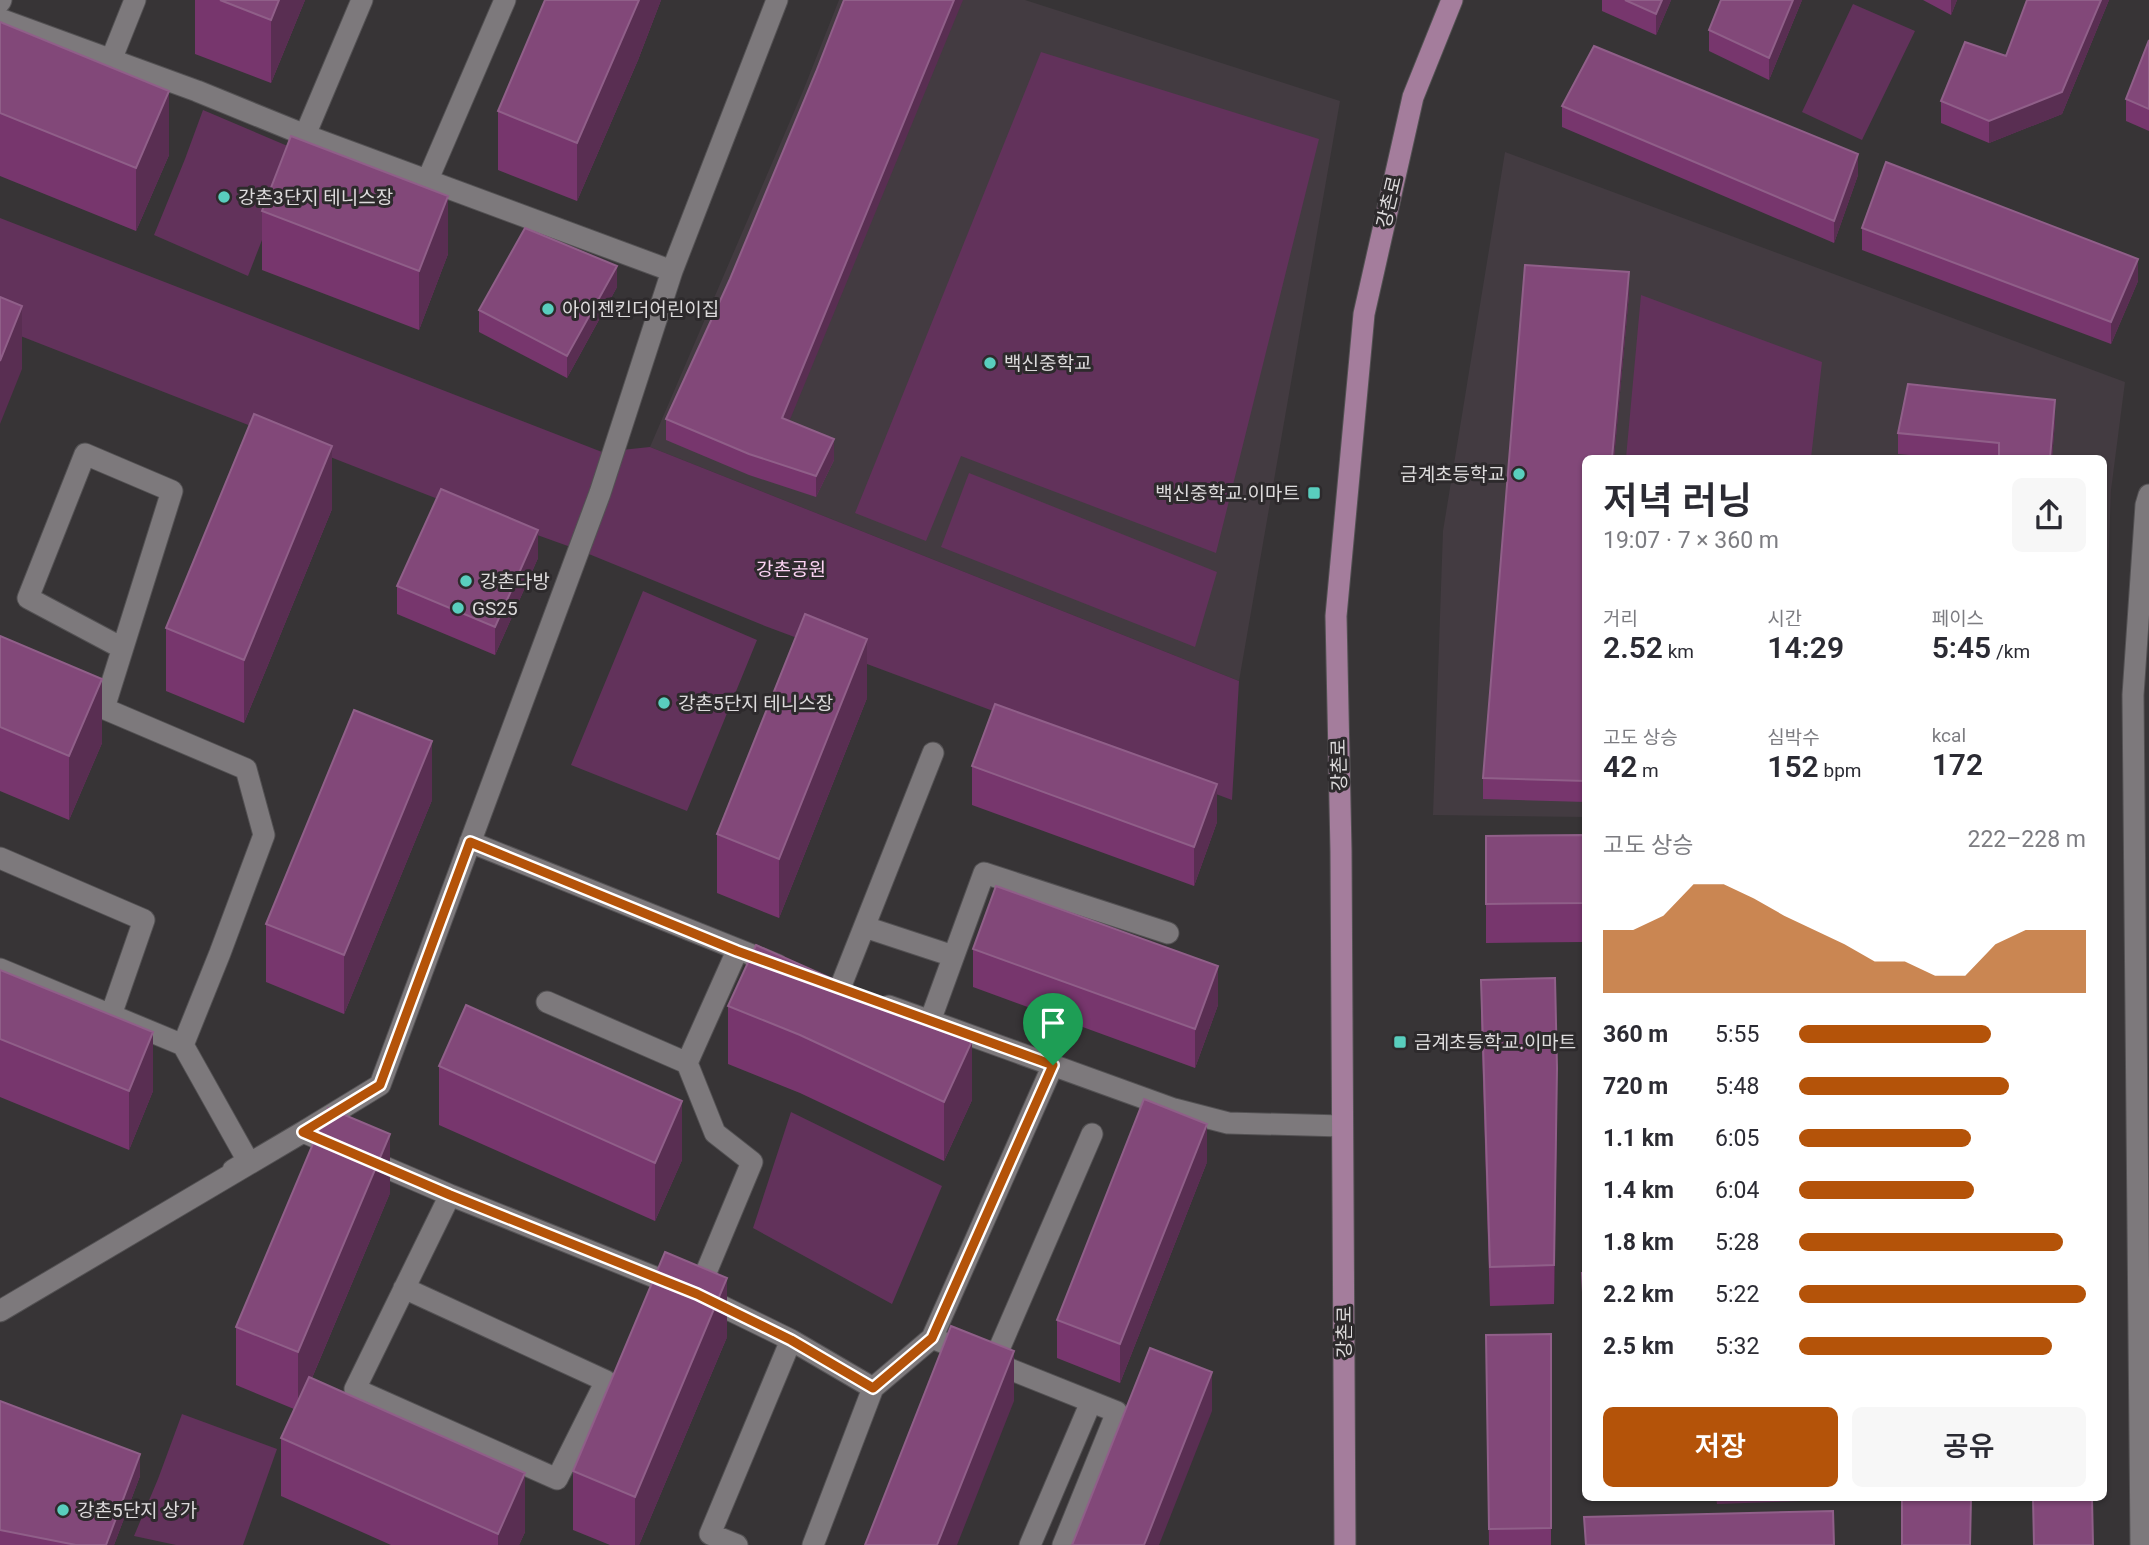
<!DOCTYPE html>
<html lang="ko">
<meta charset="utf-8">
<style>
:root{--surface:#fff;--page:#f7f7f7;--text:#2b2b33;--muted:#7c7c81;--accent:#b45309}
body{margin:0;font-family:Roboto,"Noto Sans KR",sans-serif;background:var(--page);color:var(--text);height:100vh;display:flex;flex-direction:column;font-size:26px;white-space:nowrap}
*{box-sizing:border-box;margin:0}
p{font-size:23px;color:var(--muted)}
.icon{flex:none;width:38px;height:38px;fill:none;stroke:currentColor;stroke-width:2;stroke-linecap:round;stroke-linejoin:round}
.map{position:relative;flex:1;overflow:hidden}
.drawer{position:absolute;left:1582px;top:455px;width:525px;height:1046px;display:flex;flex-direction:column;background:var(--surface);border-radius:10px;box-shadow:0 2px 5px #0004}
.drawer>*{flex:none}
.pin{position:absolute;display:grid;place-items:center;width:60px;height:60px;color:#fff;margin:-72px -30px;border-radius:50% 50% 50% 0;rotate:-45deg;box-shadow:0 0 7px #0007}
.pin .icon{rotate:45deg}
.round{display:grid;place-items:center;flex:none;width:74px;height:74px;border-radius:10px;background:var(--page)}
.summary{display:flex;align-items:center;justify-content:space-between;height:119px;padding:0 21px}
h1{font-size:38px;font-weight:600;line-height:52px}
.stats{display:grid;grid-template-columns:repeat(3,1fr);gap:10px;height:119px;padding:7px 21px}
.stats div{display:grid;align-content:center}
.stats b{font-size:30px;font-weight:600}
.stats small{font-size:19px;font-weight:400}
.stats p{font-size:19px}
.chart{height:196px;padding:14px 21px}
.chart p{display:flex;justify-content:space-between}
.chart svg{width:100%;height:126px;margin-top:7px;fill:var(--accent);opacity:.7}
.button{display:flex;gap:14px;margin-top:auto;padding:14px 21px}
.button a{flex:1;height:80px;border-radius:10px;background:var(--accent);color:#fff;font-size:28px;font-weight:600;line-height:80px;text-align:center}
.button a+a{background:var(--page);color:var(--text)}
ul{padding:0 21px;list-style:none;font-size:23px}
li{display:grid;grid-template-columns:112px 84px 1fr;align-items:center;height:52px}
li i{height:18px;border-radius:9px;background:var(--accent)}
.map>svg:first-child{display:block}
</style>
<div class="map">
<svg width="2149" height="1545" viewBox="0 0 2149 1545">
<rect width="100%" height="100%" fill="#373436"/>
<path fill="#433b41" d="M839,0H1025L1340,101L1239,681L650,447L803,91Z
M1505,152L2125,382L2111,490L2104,688V458H1586L1585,817L1433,815L1443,531Z"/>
<path fill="#62325b" d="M1853,4L1915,31L1862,140L1802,112Z
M1041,52L1319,139L1216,553L961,456L926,541L855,513Z
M203,110L297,150L248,276L154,235L185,159Z
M0,218L602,452L650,447L1239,681L1232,800L765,626L579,550L443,501L0,328Z
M1641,295L1822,362L1811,458H1626Z
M969,473L1217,572L1195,647L941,547Z
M643,591L757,640L687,811L571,765Z
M791,1112L942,1186L892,1304L753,1228Z
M182,1414L277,1449L243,1545H176L134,1536L158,1479Z
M1716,1498H1831V1500L1717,1504Z"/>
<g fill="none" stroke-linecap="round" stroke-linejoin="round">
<g stroke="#535153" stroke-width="23">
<path id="minor" d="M0,2L1,0
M0,19L197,91L305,135L672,271
M111,60L135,0
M305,135L362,0
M428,179L505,0
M91,703L246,769L264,835L220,953L183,1045
M104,708L172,491L85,454L28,598L122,648
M470,842L777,965
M0,858L144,920L111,1015
M865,927L953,956
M0,969L183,1045L248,1161L233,1170
M840,988L933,753
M547,1002L687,1063
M889,1006L1174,1109L1228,1123L1342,1126
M930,1021L984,873L1168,933
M303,1132L380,1085L600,493L672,271L777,0
M404,1288L606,1381L557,1479L355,1389L450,1195
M697,1294L752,1162L715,1133L687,1063L737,951
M0,1311L303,1132L450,1195L697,1294L791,1340L873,1388L932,1338L1117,1412L1063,1545
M932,1338L1053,1065
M993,1363L1092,1134
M737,1545L710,1534L791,1340
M813,1545L873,1388
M1030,1545L1091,1402
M2141,1545L2133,695L2146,505L2149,495"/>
</g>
<g stroke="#535153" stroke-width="23">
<path id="major" d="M1345,1545L1341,851L1336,616L1364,314L1413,97L1452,0"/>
</g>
<use href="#minor" stroke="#7d797c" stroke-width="21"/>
<use href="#major" stroke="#a47d9c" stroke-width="21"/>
</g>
<path fill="#77366d" d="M195,0H305L271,83L195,54Z
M545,0H661L638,60L577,201L498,170V111Z
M1602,0H1671L1656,35L1602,11Z
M1802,0L1769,80L1709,51V30Z
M1923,0H1957L1951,15Z
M2027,0H2109L2062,114L1989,143L1941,123V101L2006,56Z
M0,22L169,155L136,231L0,176Z
M2149,40V131L2126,121V99Z
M1562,106L1858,175L1834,243L1562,127Z
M262,211L448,254L419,330L262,270Z
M1862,228L2138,281L2111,344L1862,250Z
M617,287L567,378L479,332V310Z
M1629,294L1614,458H1586V802L1483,799V778Z
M666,419L789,421L834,460L816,497L749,475L666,440Z
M2055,421L2052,458H1942L1898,454V433Z
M332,509L244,723L166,691V628Z
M538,558L495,655L397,614V586Z
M0,636L102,743L69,820L0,791Z
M867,698L779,918L717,893V834Z
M972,766L1217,822L1194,886L972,805Z
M432,800L344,1014L266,982V924Z
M1586,835V942L1486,943V836Z
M973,949L1218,1005L1195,1068L973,987Z
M0,970L153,1091L129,1150L0,1097Z
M1481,980L1557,1107L1554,1304L1490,1306L1481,1019Z
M728,1006L972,1100L944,1161L800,1093L728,1064Z
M439,1066L682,1160L655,1221L439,1125Z
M1207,1162L1120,1383L1057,1358V1320Z
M390,1193L312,1378L525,1532L519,1545H391L281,1496V1438L294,1409L236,1385V1327Z
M1582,1273H1586V1359H1585L1582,1300Z
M1551,1334V1545H1489L1486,1362Z
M727,1337L639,1545H610L573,1530V1471Z
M0,1401L140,1476L114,1545H0Z"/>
<path fill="#592e52" d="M279,0H305L271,83V20Z
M639,0H661L638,60L577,201V143Z
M954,0H963L782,439V418Z
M1662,0H1671L1656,35V14Z
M1793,0H1802L1769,80V58Z
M1951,0H1957L1951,15Z
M2101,0H2109L2062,114L1989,143V121Z
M169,91V155L136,231V168Z
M1858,154V175L1834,243V221Z
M448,196V254L419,330V271Z
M2138,259V281L2111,344V322Z
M617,266V287L567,378V356Z
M1629,272V294L1614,458H1612Z
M22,306V369L0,424V361Z
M2055,400V421L2052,458H2050Z
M834,439V460L816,497V476Z
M332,446V509L244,723V660Z
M538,530V558L495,655V627Z
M867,639V698L779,918V859Z
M102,679V743L69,820V756Z
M432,741V800L344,1014V955Z
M1217,784V822L1194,886V847Z
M1218,966V1005L1195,1068V1029Z
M153,1032V1091L129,1150V1091Z
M972,1041V1100L944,1161V1102Z
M1557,1068V1107L1554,1304V1265Z
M682,1101V1160L655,1221V1163Z
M1207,1124V1162L1120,1383V1344Z
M390,1134V1193L298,1411V1352Z
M727,1278V1337L639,1545H635V1497Z
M1014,1351V1401L957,1545H937Z
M1212,1372V1411L1159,1545H1144Z
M140,1454V1476L114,1545H106Z
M525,1473V1532L519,1545H498V1534Z"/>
<path fill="#824879" stroke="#905f89" stroke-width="2" d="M220,0H279L271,20Z
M545,0H639L577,143L498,111Z
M844,0H954L782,418L834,439L816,476L749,454L666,419L730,279L816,72Z
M1625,0H1662L1656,14Z
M1721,0H1793L1769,58L1709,30Z
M2027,0H2101L2062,92L1989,121L1941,101L1965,42L2006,56Z
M0,22L169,91L136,168L0,113Z
M2149,40V109L2126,99Z
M1594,46L1858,154L1834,221L1562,106Z
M291,136L448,196L419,271L262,211Z
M1886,162L2138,259L2111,322L1862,228Z
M525,228L617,266L567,356L479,310Z
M1525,265L1629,272L1612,458H1586V781L1483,778Z
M0,297L22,306L0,361Z
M1908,384L2055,400L2050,458H1999V443L1898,433Z
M254,414L332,446L244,660L166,628Z
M441,489L538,530L495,627L397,586Z
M805,614L867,639L779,859L717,834Z
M0,636L102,679L69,756L0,727Z
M995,704L1217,784L1194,847L972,766Z
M354,710L432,741L344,955L266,924Z
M1586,835V903L1486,904V836Z
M996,886L1218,966L1195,1029L973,949Z
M756,945L972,1041L944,1102L800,1035L728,1006Z
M0,970L153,1032L129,1091L0,1039Z
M1555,978L1557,1068L1554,1265L1490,1267L1481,980Z
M466,1005L682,1101L655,1163L439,1066Z
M1144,1099L1207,1124L1120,1344L1057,1320Z
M328,1108L390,1134L298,1352L236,1327Z
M665,1252L727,1278L635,1497L573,1471Z
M1582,1273H1586V1331H1585Z
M951,1326L1014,1351L937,1545H865Z
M1551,1334V1528L1489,1529L1486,1335Z
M1150,1348L1212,1372L1144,1545H1072Z
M309,1377L525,1473L498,1534L281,1438Z
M0,1401L140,1454L106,1545H76L0,1530Z
M1902,1498H1971L1970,1545H1902Z
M2033,1498H2092L2093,1545H2034Z
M1833,1511L1834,1545H1586L1584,1517Z"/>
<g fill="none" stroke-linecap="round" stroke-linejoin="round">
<g stroke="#fff" stroke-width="14">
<path id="route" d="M470,842L737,951L1053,1065L932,1338L873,1388L791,1340L697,1294L450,1195L303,1132L380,1085Z"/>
</g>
<use href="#route" stroke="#b45309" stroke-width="9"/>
</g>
<g fill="#59cebe" stroke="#2d2a2c" stroke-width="2.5">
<circle cx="224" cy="197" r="7"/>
<circle cx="548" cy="309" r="7"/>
<circle cx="990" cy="363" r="7"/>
<circle cx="1519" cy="474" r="7"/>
<rect x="1307" y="486" width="14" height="14" rx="3.5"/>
<circle cx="466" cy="581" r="7"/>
<circle cx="458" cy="608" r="7"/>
<circle cx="664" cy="703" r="7"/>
<rect x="1393" y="1035" width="14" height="14" rx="3.5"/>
<circle cx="63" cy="1510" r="7"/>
</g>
<g text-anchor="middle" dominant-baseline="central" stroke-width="6" stroke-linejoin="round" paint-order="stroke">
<g font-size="19" fill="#dddbdc" stroke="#2d2a2c" text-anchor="start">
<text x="238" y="197">강촌3단지 테니스장</text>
<text x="562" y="309">아이젠킨더어린이집</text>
<text x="1004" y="363">백신중학교</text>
<text x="1505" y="474" text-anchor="end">금계초등학교</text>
<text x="1300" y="493" text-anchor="end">백신중학교.이마트</text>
<text x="480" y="581">강촌다방</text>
<text x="472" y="608">GS25</text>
<text x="678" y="703">강촌5단지 테니스장</text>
<text x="1414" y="1042">금계초등학교.이마트</text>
<text x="77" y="1510">강촌5단지 상가</text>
</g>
<g font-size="19" fill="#dddbdc" stroke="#2d2a2c">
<text transform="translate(1389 202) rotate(-77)">강촌로</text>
<text transform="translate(1339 765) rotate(-91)">강촌로</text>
<text transform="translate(1344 1332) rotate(-90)">강촌로</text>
</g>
<g font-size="19" fill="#fcd3f3" stroke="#2d2a2c">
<text x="791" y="569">강촌공원</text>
</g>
</g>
</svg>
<div class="pin" style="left:1053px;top:1065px;background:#1e9e55"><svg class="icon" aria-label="arrive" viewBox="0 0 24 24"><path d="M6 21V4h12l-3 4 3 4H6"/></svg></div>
<section class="drawer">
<div class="summary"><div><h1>저녁 러닝</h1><p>19:07 · 7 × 360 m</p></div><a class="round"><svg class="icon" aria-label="share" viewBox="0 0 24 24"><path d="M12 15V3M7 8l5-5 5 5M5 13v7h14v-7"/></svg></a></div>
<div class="stats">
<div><p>거리</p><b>2.52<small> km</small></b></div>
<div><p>시간</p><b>14:29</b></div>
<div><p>페이스</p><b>5:45<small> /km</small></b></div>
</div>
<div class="stats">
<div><p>고도 상승</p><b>42<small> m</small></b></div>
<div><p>심박수</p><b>152<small> bpm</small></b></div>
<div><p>kcal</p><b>172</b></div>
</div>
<div class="chart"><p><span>고도 상승</span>222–228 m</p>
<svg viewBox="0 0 160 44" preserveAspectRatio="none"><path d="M0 44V22L10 22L20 17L30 6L40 6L50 11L60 17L70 22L80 27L90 33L100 33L110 38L120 38L130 27L140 22L150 22L160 22V44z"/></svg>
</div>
<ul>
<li><b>360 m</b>5:55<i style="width:67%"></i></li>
<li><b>720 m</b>5:48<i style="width:73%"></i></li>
<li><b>1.1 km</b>6:05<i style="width:60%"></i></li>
<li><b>1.4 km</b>6:04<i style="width:61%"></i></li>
<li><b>1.8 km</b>5:28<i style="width:92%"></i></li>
<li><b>2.2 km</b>5:22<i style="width:100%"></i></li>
<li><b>2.5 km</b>5:32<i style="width:88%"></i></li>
</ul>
<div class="button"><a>저장</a><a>공유</a></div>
</section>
</div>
